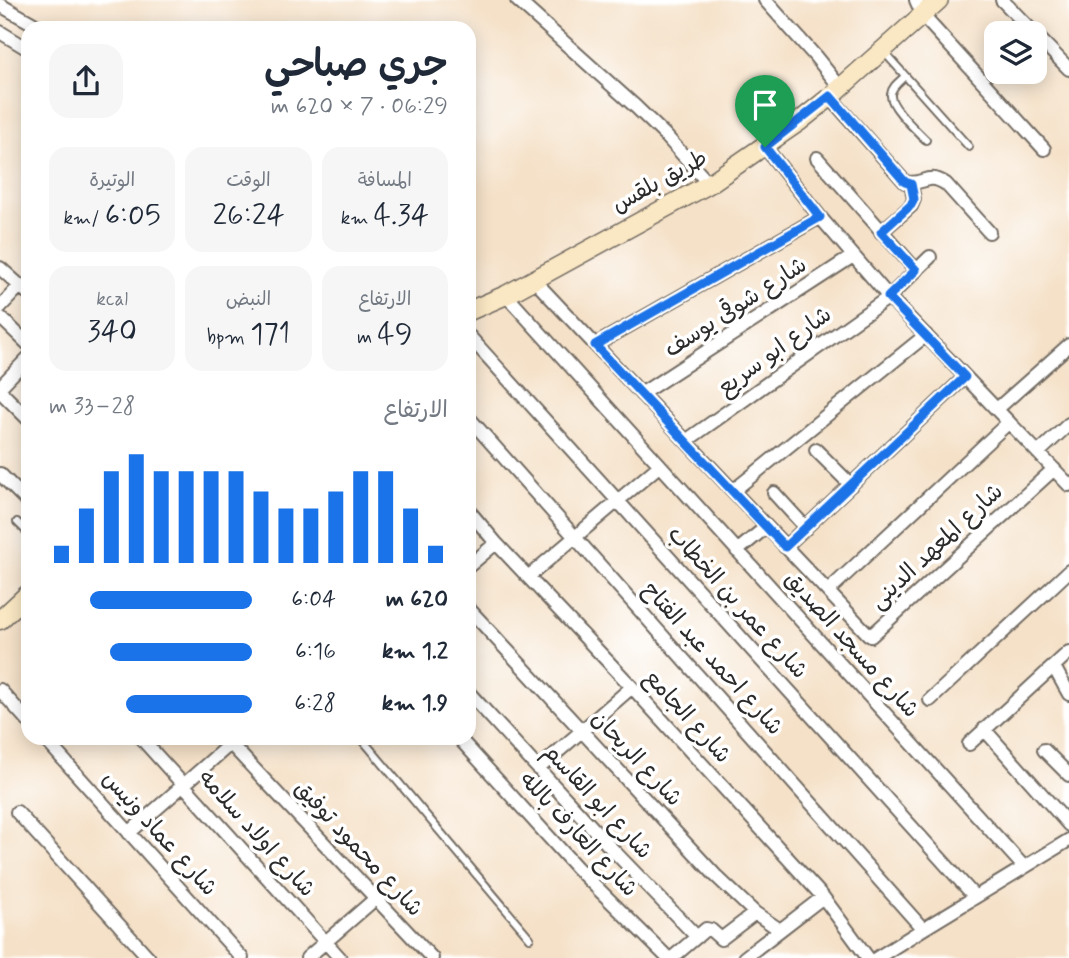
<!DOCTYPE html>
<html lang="ar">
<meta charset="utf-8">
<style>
:root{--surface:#fff;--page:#f6f6f7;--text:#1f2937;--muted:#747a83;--accent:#1a73e8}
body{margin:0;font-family:Mynerve,"Playpen Sans Arabic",sans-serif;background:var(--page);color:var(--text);direction:rtl;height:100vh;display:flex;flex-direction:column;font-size:26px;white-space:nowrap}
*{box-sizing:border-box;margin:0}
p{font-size:23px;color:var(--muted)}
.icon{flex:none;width:38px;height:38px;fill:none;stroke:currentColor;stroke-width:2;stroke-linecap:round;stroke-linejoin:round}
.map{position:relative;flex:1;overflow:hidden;direction:ltr}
.details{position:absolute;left:21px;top:21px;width:455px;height:724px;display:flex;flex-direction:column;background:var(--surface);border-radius:21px;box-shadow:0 4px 18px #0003;direction:rtl}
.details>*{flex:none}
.controls{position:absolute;left:984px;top:21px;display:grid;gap:14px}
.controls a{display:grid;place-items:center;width:63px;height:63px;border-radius:14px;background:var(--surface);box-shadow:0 4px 18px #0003;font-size:35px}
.pin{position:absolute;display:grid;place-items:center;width:60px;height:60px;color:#fff;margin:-72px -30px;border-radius:50% 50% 50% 0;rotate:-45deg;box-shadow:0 0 7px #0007}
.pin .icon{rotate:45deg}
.round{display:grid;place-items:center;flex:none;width:74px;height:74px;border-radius:21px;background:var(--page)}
.summary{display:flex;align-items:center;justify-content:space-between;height:119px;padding:0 28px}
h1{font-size:38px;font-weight:600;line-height:52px}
.metrics{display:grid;grid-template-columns:repeat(3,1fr);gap:10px;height:119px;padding:7px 28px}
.metrics div{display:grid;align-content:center;border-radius:18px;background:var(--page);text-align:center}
.metrics b{font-size:30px;font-weight:600}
.metrics small{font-size:19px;font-weight:400}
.metrics p{font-size:19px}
.chart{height:196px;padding:14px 28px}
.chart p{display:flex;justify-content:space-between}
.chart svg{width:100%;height:126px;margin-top:7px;stroke:var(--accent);stroke-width:6}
ul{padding:0 28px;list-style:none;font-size:23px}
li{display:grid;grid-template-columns:112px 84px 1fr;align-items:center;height:52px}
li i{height:18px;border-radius:9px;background:var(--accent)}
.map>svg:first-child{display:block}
</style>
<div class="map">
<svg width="1069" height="958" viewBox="0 0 1069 958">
<rect width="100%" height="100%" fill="#fff"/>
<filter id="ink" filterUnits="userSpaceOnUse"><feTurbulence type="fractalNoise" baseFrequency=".0143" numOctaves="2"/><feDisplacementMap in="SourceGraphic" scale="14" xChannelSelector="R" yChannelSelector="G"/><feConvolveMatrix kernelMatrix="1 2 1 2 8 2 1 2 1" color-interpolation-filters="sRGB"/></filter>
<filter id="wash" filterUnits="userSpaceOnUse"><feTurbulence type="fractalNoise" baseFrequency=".00686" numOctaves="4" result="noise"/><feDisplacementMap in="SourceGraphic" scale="28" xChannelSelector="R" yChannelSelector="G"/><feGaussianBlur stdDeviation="1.57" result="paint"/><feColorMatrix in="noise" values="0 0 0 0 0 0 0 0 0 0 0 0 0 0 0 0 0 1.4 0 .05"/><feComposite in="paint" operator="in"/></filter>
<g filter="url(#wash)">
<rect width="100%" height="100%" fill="#f5e1c8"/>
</g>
<g filter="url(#ink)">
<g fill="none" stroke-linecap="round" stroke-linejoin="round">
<g stroke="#726b62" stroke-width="10">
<path id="lane" d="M884,52L969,147
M905,76C900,81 892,86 891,94C889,106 917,131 926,140
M17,522L28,533
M324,738L333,741L338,738
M361,738L530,938"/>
</g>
<g stroke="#726b62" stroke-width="16">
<path id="street" d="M517,0L636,107L666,136L709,184
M765,0L815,56L840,87
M916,0L923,16L1044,149
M1002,0L1069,69
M0,5L41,28
M0,32L28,49
M830,97L905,182C923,187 926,171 946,184L989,232
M765,147L820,217L889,297L1069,485
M817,158L916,270
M881,232L911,206L914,199L911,184
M0,268L28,293
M533,279L868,634L871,636L1054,469
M506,295L1024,867
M0,307L20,286
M0,317L28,344
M469,336L975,897
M595,345L820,217
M0,387L28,358
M0,391L28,419
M641,394L853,256
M997,409L1069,345
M469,418L923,929
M686,441L889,297L930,257
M816,450L851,485
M1038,453L1069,424
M0,474L28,502
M733,491L926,335
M774,493L806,528
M469,511L496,543L632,687L823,897L868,958
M785,547L965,377
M737,551L766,527
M469,566L496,543
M528,577L660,465
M828,591L1009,422
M18,603L28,614
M469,609L715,875L755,913L780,930
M1054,667L1069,694
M0,690L28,721
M469,693L610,847L697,937
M930,700L1069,571
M984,729L1069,825
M44,738L242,958
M141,738L340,958
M225,738L432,958
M459,738L577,868L668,958
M969,744L1069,652
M1044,750L1069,775
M538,769L632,687
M17,812L149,958
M129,833L230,744
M307,958L375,899
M672,958L706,929L711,930L721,939L755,913
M744,958L823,897
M877,958L923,929L1069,840"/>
</g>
<g stroke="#726b62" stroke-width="21">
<path id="secondary" d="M469,311L506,295L709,184L800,121L830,97L939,0
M0,620L28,594"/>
</g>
<use href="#lane" stroke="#fff" stroke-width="6"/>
<use href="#street" stroke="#fff" stroke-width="12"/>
<use href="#secondary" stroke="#fae7c3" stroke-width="18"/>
</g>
</g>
<g fill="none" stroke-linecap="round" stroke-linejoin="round" filter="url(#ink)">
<g stroke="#fff" stroke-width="14">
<path id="route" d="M830,96L905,182L911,184L914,199L911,205L881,232L916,270L888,297L965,377L785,547L595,345L820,217L765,147Z"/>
</g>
<use href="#route" stroke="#1a73e8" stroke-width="9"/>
</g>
<g text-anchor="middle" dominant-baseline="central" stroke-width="7" stroke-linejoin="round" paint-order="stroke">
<g font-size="23" fill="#2b2b2b" stroke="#fff">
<text transform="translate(660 182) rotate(-29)">طريق بلقس</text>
<text transform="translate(736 308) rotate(-33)">شارع شوقى يوسف</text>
<text transform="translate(775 352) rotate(-36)">شارع ابو سريع</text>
<text transform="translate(937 547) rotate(-43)">شارع المعهد الدينى</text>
<text transform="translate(737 603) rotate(48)">شارع عمر بن الخطاب</text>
<text transform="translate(851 645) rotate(48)">شارع مسجد الصديق</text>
<text transform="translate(712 659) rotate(48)">شارع احمد عبد الفتاح</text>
<text transform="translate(687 717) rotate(48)">شارع الجامع</text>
<text transform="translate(636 759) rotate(47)">شارع الريحان</text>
<text transform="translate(597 802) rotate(47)">شارع ابو القاسم</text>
<text transform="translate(159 834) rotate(48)">شارع عماد ونيس</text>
<text transform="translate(256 834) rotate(48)">شارع اولاد سلامه</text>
<text transform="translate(578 835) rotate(47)">شارع العارف بالله</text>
<text transform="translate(358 849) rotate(47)">شارع محمود توفيق</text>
</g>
</g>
</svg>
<div class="controls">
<a><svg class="icon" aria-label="layers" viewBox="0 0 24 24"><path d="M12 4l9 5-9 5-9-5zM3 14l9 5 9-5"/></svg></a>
</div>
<div class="pin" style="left:765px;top:147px;background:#1e9e55"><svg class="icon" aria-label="arrive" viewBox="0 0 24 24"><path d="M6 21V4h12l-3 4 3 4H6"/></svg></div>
<section class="details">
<div class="summary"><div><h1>جري صباحي</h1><p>06:29 · 7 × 620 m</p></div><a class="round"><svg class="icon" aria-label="share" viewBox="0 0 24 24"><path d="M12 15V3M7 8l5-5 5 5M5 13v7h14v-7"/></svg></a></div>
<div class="metrics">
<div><p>المسافة</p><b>4.34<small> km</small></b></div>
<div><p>الوقت</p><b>26:24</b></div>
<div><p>الوتيرة</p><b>6:05<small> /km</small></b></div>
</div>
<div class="metrics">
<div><p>الارتفاع</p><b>49<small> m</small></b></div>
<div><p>النبض</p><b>171<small> bpm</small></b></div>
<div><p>kcal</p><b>340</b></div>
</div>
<div class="chart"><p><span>الارتفاع</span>28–33 m</p>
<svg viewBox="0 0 160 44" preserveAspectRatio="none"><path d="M5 44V38M15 44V25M25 44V12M35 44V6M45 44V12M55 44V12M65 44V12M75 44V12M85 44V19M95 44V25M105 44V25M115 44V19M125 44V12M135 44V12M145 44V25M155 44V38"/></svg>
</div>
<ul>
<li><b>620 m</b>6:04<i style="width:80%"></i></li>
<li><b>1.2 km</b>6:16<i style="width:70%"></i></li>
<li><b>1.9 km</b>6:28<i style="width:62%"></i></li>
</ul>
</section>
</div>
